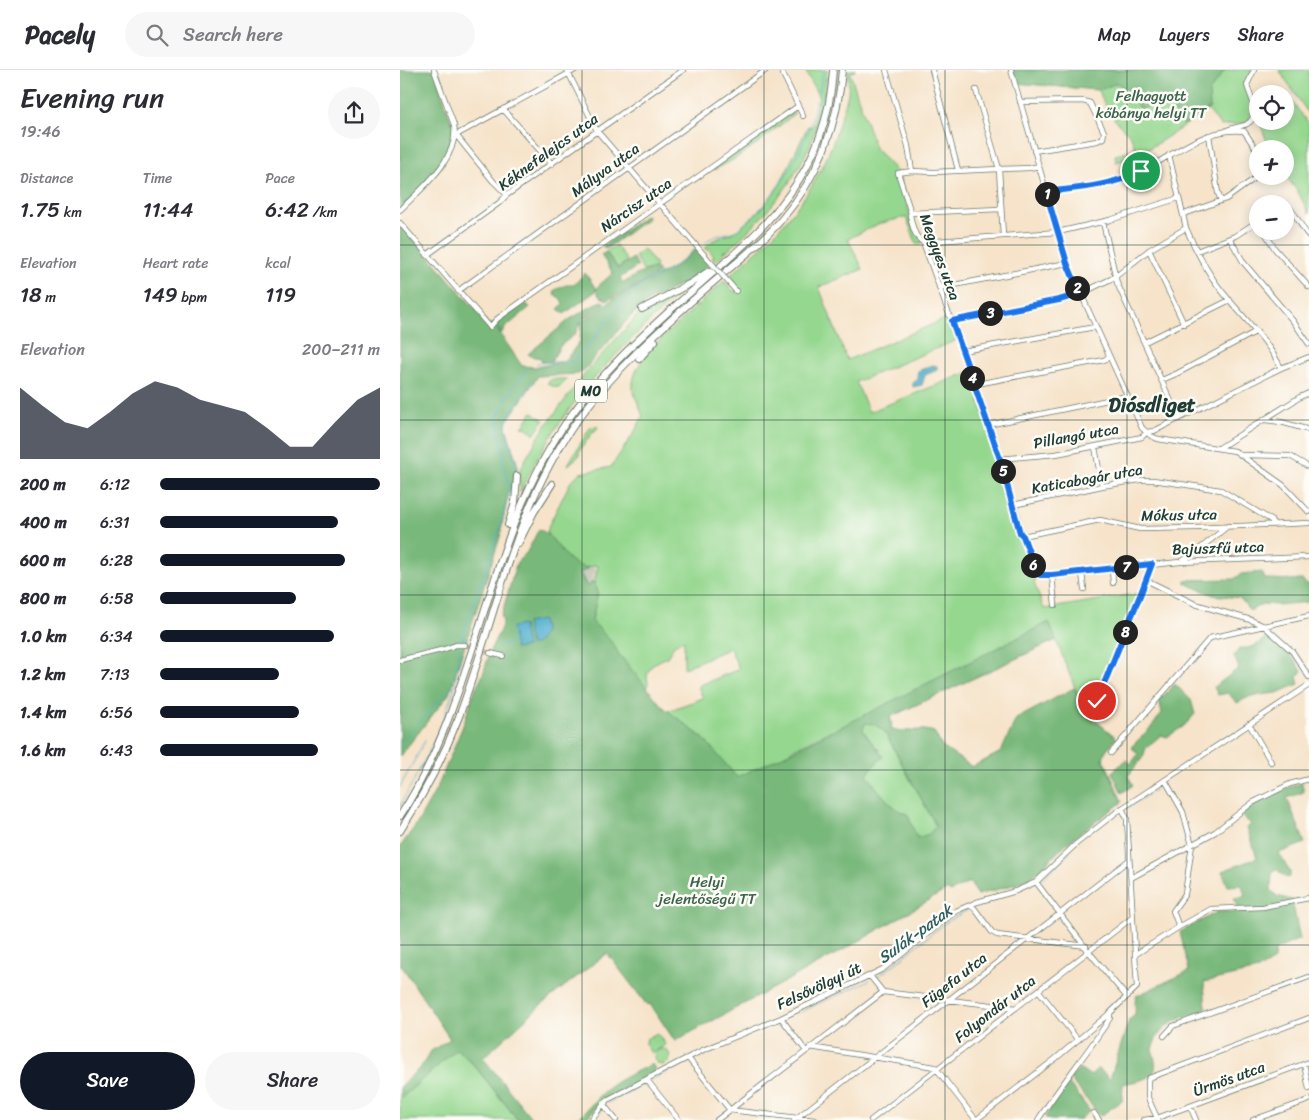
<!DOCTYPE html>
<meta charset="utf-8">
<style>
:root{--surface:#fff;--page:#f7f7f7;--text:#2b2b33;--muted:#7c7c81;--line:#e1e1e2;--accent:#111827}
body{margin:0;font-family:Sriracha,sans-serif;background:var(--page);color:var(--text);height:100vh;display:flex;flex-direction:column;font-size:19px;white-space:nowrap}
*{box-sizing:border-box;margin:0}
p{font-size:16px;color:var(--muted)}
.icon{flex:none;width:28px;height:28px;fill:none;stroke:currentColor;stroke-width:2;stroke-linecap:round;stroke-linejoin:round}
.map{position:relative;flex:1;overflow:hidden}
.panel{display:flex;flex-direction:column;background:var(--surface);width:400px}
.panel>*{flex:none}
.fabs{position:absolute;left:849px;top:15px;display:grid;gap:10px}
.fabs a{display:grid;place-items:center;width:45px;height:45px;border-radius:50%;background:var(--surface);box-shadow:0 2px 12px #0003;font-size:25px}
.pin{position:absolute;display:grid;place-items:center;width:42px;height:42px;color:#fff;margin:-21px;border:2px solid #fff;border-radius:50%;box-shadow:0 1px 5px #0007}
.km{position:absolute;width:25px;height:25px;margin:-12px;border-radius:50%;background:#222;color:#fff;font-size:14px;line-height:25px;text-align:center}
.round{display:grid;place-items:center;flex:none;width:52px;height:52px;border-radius:26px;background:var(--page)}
.headline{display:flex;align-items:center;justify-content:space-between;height:85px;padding:0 20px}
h1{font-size:28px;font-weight:600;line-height:38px}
.metrics{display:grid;grid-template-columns:repeat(3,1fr);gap:8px;height:85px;padding:5px 20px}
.metrics div{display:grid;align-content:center}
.metrics b{font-size:21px;font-weight:600}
.metrics small{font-size:14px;font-weight:400}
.metrics p{font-size:14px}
.chart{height:140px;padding:10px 20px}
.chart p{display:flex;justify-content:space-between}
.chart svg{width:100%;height:90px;margin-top:5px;fill:var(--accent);opacity:.7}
.action{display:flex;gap:10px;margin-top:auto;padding:10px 20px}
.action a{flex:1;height:58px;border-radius:30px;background:var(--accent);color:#fff;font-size:20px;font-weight:600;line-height:58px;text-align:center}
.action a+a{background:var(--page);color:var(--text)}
ul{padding:0 20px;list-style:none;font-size:16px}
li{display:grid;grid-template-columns:80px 60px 1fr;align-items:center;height:38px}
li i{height:12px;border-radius:6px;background:var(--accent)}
header{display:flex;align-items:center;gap:30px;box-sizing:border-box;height:70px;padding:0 25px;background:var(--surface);border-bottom:1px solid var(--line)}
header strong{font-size:24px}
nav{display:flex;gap:28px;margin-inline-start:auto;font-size:18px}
.search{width:350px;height:45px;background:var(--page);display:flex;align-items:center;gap:12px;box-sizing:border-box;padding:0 18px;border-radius:28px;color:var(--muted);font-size:19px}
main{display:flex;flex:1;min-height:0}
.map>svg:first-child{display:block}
</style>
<header>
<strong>Pacely</strong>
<div class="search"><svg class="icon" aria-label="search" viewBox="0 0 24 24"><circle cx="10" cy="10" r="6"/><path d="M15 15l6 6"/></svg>Search here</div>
<nav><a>Map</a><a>Layers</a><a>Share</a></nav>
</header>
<main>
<section class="panel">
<div class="headline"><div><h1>Evening run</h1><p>19:46</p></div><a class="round"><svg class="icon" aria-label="share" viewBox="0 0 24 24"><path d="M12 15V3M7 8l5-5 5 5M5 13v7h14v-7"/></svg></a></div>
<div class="metrics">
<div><p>Distance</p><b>1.75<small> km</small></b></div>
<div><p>Time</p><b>11:44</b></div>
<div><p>Pace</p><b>6:42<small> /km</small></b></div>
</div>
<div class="metrics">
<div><p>Elevation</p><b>18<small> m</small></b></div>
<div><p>Heart rate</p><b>149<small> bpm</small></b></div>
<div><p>kcal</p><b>119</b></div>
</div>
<div class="chart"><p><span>Elevation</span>200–211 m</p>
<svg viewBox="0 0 160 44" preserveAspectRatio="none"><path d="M0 44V9L10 18L20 26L30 29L40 21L50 12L60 6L70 9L80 15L90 18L100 21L110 29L120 38L130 38L140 26L150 15L160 9V44z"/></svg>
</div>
<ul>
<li><b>200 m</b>6:12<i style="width:100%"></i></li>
<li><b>400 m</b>6:31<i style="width:81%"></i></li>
<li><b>600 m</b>6:28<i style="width:84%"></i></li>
<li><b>800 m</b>6:58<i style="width:62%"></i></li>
<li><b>1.0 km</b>6:34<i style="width:79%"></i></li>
<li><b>1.2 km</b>7:13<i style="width:54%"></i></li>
<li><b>1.4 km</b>6:56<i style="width:63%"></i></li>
<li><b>1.6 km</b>6:43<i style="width:72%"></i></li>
</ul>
<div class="action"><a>Save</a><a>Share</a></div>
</section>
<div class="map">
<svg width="909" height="1050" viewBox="0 0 909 1050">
<rect width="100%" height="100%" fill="#fdfcf7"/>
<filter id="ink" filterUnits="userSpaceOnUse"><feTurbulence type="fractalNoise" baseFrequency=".02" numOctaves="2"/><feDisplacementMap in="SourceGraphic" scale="10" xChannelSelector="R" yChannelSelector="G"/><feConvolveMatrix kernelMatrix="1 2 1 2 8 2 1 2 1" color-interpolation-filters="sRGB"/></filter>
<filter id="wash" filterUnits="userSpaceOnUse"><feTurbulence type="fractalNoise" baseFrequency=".0096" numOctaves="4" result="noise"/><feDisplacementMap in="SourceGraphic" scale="20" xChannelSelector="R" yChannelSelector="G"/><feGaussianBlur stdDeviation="1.12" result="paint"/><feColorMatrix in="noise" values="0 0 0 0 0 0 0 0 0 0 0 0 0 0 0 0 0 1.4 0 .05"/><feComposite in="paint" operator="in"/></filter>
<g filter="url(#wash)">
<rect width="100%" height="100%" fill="#f6e3c9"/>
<path fill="#c5c5b8" d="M194,496L196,500L189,516H187L180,503Z"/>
<path fill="#95d78f" stroke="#5a8a62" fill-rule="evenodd" d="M405,0H427C421,82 385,128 326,182L325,180L323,182L324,184L315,192L312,188L314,186L309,180L304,178L312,171L338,160L363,137L380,114L408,56L412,57L414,54L419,27Z
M448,0H456L450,3L475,78L498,103L514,158L523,172L517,175L506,147L478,154L448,169L463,199L419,217L447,290L548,248L557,270L456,312L469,342L569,302L588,355L614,441L638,504L634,513L644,539L741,523L694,632L681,634L722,732L667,773L634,805L616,814L577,825L570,812L550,822L548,819L445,879L275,971L250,934L247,935L208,883L68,988L118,1050H0V1029L57,979L0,893L263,642L304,669L267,641L303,628L298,616L339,599L330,578L284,598V570L274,575L267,587L253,594L247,604L248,615L246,617L249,621L27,755L82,614L103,554V549L101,547L117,492L192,550L198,522L194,512L198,496L195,495C174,506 158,477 147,463L149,455L171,411L180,403L211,397L234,363L243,346C240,338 237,331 234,323C229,308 241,291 250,279L324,211L334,222L338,217L328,207C379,163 418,123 438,57C441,46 446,34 448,23C449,16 448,7 448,0ZM656,570L681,633L602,682L572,697L542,677L534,662L524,660L500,661L513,715L485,662L492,653L490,647ZM428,662L465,663L470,672L479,680L467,705C479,721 489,737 508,745L483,784L445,711L390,681Z
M612,0H852L846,13L852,37L850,49L845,53L821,56L808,40C781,57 746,85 716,92L715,85L735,80C732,61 726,64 716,51C709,42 702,31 699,20L616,13Z
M879,0H909V43H908Z
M892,32L909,54V144L898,122L885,105V79H870L859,51H885V36Z
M393,42L395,43C372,62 340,89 313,100L312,99Z
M216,175L227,191L218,198L206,182Z
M244,179L256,195L254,198L243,201L235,186Z
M280,223C212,285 159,338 120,423V401L125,390L144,358L187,301L237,246L249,236Z
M152,309H167C160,318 157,320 147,313Z
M132,342L144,350L134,365V363L125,357L122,358Z
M195,356L198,357L195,362L194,360L179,382V386L167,396L190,358Z
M257,963L266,975L251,983L245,973L247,972L246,969Z
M254 987a8 8 0 1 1 16 0a8 8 0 1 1-16 0Z"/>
<path fill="#78b87a" stroke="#4c7a57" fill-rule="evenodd" d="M0,0H34L56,65L42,96L0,140Z
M612,0H825L809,22L810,38L784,55L766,29L745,38H739L728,20L717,13L699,20L616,13Z
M246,145L248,148L206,179L204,178L203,176Z
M0,153L90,256L93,253L122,296L137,297L165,291L180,271L181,253L213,229L247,212L277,195L296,179L309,195L294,208L249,231L230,247L184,300L178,304L138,306L107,351L106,357L118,396L106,433L100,467L49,624L0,686Z
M206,182L218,199L233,188L238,196L220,208L223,213L238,204L256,198L259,202L245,212L207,230L199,226L196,218L213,203L201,185Z
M185,203L195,217L196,221L164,244L158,239L163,234L161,229L154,224L155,220L166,215H174Z
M201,231L205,233L181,251L175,264L160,276L151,292H142L141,288L130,286L128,284L170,249Z
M125,233L130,237L105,258L101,264L96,254Z
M139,459C160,469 163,496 189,498L180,503L187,516H189L192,511L194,512L198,522L192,550L194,553L214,575L218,583L262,636L304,669L337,707L383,686L649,552L656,570L490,647L492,659C508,664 521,657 534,662L542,677L572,697L601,682L616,649L674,618L682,634H696L691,647L717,668L706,680L703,688L722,732L667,773L634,805L616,814L577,825L570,812L550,822L548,819L445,879L275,971L250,934L247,935L207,883L142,934L83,988L133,1050H118L74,995L57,979L0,1029V1016L21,997L31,981L50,969L0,893V777L18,752L38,716L62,658L76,617C84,607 86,592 91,579C95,568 102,561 103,549L101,547L117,492L127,482ZM465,653L474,654L485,662L536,756L529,764L517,768L508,745C489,737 479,721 467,705L471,698L483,687C477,677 469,670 463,660Z
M862,502L865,509L903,510L906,514H909V532L877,535L862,534L850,541L840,528L813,525L785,513V510L834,509L841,504Z
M869,565L887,580L902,601L897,607L899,614L877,623L851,626L837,633L828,623L818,625L814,617L839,598L834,586L840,578C853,580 860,572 869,565Z
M775,614L791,630L795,644L784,656L767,667L761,665L746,678L743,687L728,706L733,715L722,723L712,702L726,690L731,694L738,684L731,677L752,656L762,643L759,630Z
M902,713L904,722L887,728L905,773L879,783L890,802V807L887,808L876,799L872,802L871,820L877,826L892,830L900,869L875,880L874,890L858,900L804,912L806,940C781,949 761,951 752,979C762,1009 749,1008 723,1014L722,1031L700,1046L670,1009L679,998L691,1006L698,998L710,1009L729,950L735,945C736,937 734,934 736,926L789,901L780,862L817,842L838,841L834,828L845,826L842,815L828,816L822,801L857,788L847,758L851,754L841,745C858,729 880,720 902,713Z
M252,994L257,1002L203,1030L185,1050H177C184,1043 191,1035 198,1027C212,1012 233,1003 252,994Z
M668,1012L690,1041L679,1050H650L645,1047Z"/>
<path fill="#4eaecd" stroke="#367680" d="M533,295L537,296V300L525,305L522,315L513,317V312L519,309L517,306L518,301Z
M142,550L145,563L136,574L130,576L126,553Z
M123,555L127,577L115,579L112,557Z"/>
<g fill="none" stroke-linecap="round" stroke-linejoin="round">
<path stroke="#4eaecd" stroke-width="1" d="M419,26L423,0
M305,173C314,162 330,166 340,158C369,135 394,98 407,64C412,53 414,42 416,31
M137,293L173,291L188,277L211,246L232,222L259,204L270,200L293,181
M115,405C118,386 104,370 106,354C107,343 127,321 134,311
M62,568L104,446L110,418L104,397L102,374L97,348L107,327L128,298
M61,573L62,568L68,570
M99,577L102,575L113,573L112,558
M0,673L54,615
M0,717L25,671
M0,736L29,682L42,654L54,619L60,577
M727,738L756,719
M641,810L671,782
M577,835L602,827
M475,908C508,887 534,856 569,839
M400,942L470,910
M292,989L358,960
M251,1010L287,992
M208,1033L246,1013
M194,1050L203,1038"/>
</g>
</g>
<g filter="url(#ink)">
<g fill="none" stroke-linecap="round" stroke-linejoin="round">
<path stroke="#cbc2ab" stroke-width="4.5" stroke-dasharray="4.5 2" stroke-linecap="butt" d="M65,575L90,583"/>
<g stroke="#6a7768" stroke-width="6">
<path id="minor" d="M167,0L197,61L306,187
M381,0L403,46
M486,0L508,76L512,101
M532,0L558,100
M611,0L667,193L742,358L751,366L758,369L835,381L883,415L909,442
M576,20L599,99L603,166
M620,32L683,31L690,33L704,62L703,68L697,71L634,81
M103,39L152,94
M827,60C834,57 844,56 847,54C862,45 850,27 847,15L854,0
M809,65L818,123L821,131
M769,85L786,158C794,176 806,200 818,216C839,244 866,267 881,298
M639,96L630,98L599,99L534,102L512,101L498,103L511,143L510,145C512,154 514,167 523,172L587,350L600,389L616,451L636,501L640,505H652L780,492L909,487
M646,122C674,118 703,117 729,107C767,92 801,56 844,61L858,82
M107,125L93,111L56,65L175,0
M885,134C896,141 900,157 909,166
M0,140C21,119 60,88 54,55L34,0
M511,143L600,139
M784,144L826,129L858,106
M703,152L717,213L779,349
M0,153L90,257L97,249L398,36
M864,161L875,179L909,217
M830,169L844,193L893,251L909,274
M523,172L658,162L710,150L779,128
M749,180L784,254
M797,181L835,166L858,151
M27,185L99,133L107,125L283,0
M330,214L336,221
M539,218L667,193
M58,221L366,0
M552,251L676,226L715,207L749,180L786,158
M745,272L830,230
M563,281L695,257
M762,310L778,303L857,261
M573,311L582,313L704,290L709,287
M865,350L881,352L909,360
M588,355L727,326
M747,362L754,361L881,298L909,287
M695,377L702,416
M819,378L900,327L909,323
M842,385L890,386L909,397
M600,389L656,384L742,367L747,362
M613,435L702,416L740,410H753L821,420L871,450L874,454
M623,466L700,450L740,459L796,458L909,453
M782,491L792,485L828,456
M712,498L713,513
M682,503L684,519
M652,505L655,535
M746,510L795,534L851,550L864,556L892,581L909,607
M90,583L103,586
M0,590L45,579L56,575H65
M692,635L697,631L741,523L752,494
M849,654L871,692
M711,683L810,568L909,546
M765,710L783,742L792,775L785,824L773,841L779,857
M731,808L815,762L852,733L890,714L909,709
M636,812L689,882L726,926
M572,835L592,862L597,865L686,876
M736,884L779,857L811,839L863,837L909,828
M470,906L483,922L616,938
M639,921L678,970
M381,948L406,981
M764,966L773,956L909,907
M410,977L535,997L576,1050
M288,988L330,1040L415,1050
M904,994L909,1019
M247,1010L279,1050
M203,1034L216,1050
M790,1036L796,1050
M694,1043L699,1050
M191,1050L201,1037L209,1029L264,1000L303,980L381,948L483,899L556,841L577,832L616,821L636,812L676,774L718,741L909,615
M317,1050L483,922
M394,1050L729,790
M471,1050L733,847
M576,1050L655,989L710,943L737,917L727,749L722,738
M638,1050C660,1015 688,983 710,948V943
M744,1050L757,1048L790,1036L909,992
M758,1050L748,1028V1010L749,1008L909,948
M853,1050L909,1030"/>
</g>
<g stroke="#6a7768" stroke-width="8">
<path id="highway" d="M242,239L291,213L309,201
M239,289L255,271
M108,455L115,433L117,406
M118,474L134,442L152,414
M0,746C81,622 84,465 172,344C199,307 232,275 266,244C347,171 426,120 433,0
M0,761C23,726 43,688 58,649C97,546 113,438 179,348C214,301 258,261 302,222C329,198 359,176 382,149C418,107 438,55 442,0"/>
</g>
<use href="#minor" stroke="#fff" stroke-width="4.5"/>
<use href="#highway" stroke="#fff" stroke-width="6"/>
<g stroke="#6a7768" stroke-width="6" stroke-linecap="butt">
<path id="minor-bridge" d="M306,187L330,214"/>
</g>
<use href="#minor-bridge" stroke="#fff" stroke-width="4.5"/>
</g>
</g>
<g fill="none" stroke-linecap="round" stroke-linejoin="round" filter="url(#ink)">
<g stroke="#fff" stroke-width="10">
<path id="route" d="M697,631L741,523L752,494L652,505H640L636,501L623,466L620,463L600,389L552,251L659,230L680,224L667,193L646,122C679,118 712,116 741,101"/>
</g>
<use href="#route" stroke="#1a73e8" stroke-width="6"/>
</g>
<path fill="none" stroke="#1f3d34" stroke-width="1" stroke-opacity="0.55" d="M182,0V1050M364,0V1050M545,0V1050M727,0V1050M0,175H909M0,350H909M0,525H909M0,700H909M0,875H909"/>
<g text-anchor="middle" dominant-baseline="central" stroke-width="5" stroke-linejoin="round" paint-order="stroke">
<rect fill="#fdfcf7" stroke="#62766e" stroke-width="1" x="175" y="309.5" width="32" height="23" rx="4"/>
<g font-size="14" font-weight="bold" fill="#1f3d34">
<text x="191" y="321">M0</text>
</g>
<g font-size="15" fill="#3c644b" stroke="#fdfcf7">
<text x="751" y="26">Felhagyott<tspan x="751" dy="17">kőbánya helyi TT</tspan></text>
<text x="307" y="812">Helyi<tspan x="307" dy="17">jelentőségű TT</tspan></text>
</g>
<g font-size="15" fill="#1f3d34" stroke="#fdfcf7">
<text transform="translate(148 82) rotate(-36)">Kéknefelejcs utca</text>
<text transform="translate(205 100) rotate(-36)">Mályva utca</text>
<text transform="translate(236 135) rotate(-35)">Nárcisz utca</text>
<text transform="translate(540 187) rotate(70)">Meggyes utca</text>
<text transform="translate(676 366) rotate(-10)">Pillangó utca</text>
<text transform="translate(687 409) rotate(-10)">Katicabogár utca</text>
<text transform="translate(779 445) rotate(-1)">Mókus utca</text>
<text transform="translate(818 478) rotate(-2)">Bajuszfű utca</text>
<text transform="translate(554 910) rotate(-38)">Fügefa utca</text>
<text transform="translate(419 916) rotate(-25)">Felsővölgyi út</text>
<text transform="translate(595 939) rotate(-38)">Folyondár utca</text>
<text transform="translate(829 1009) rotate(-20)">Ürmös utca</text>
</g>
<g font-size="16" font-style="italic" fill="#2d5f62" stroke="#fdfcf7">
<text transform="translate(515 864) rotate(-36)">Sulák-patak</text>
</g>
<g font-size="20" font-weight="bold" fill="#1f3d34" stroke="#fdfcf7">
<text x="752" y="335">Diósdliget</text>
</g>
</g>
</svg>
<div class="fabs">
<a><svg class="icon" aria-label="locate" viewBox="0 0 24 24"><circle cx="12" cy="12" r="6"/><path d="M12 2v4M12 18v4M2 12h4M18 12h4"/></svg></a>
<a>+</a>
<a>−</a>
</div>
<div class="pin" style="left:741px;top:101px;background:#1e9e55"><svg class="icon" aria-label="arrive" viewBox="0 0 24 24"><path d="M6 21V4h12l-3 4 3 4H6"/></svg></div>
<div class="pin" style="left:697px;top:631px;background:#d93025"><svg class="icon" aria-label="check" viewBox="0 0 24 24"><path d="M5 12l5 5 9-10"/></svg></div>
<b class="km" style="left:647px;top:124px">1</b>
<b class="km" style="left:677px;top:218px">2</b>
<b class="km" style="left:590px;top:243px">3</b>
<b class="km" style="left:572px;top:308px">4</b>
<b class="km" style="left:603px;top:401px">5</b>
<b class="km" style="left:633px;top:495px">6</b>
<b class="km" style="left:726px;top:497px">7</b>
<b class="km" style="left:725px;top:562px">8</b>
</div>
</main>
